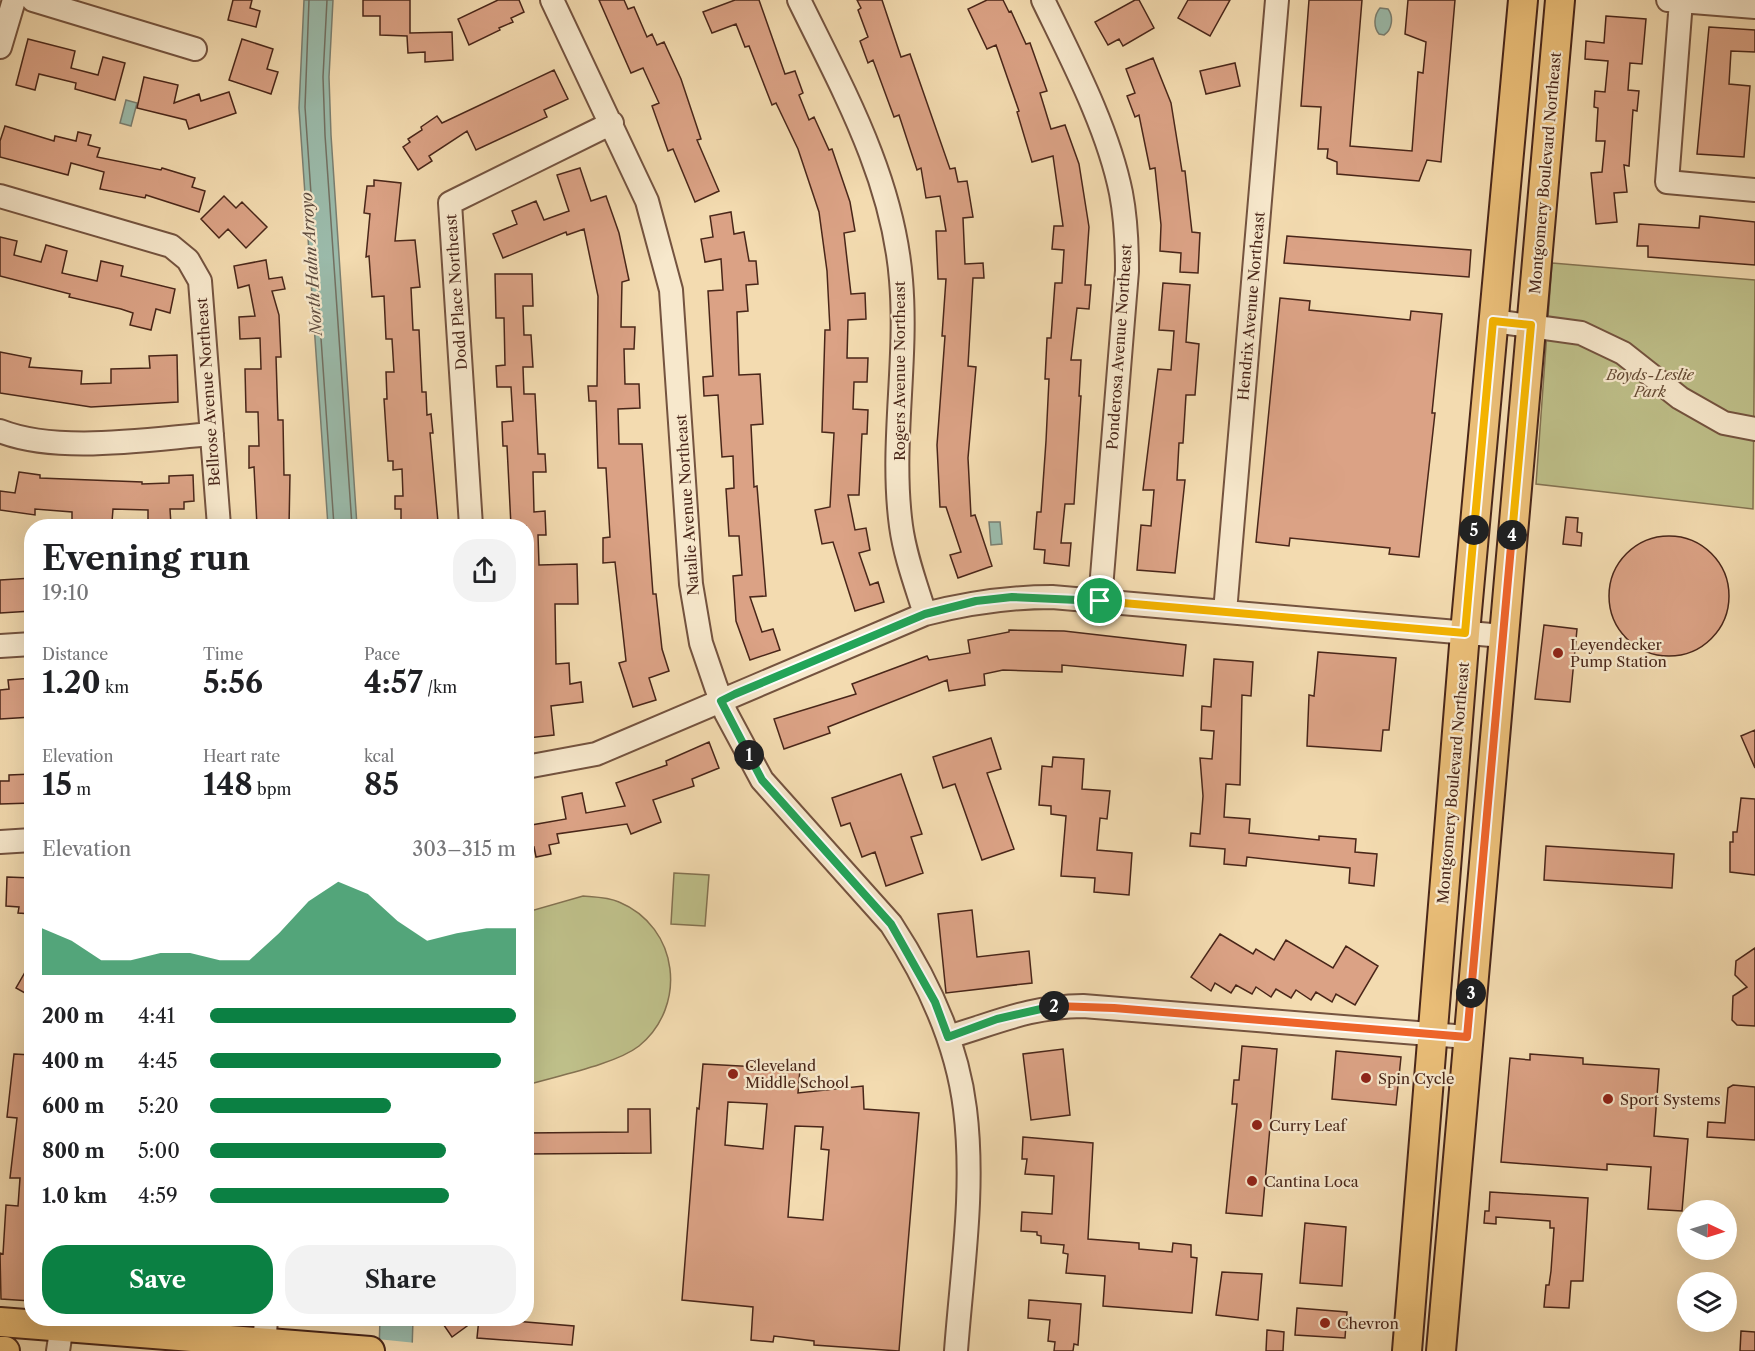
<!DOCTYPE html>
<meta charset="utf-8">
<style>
:root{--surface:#fff;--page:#f2f2f2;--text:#202124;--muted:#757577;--accent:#0b8043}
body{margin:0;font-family:"Libre Caslon Text",serif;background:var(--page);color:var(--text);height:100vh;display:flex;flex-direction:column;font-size:22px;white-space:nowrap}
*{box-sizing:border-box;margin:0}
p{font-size:20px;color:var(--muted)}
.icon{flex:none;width:33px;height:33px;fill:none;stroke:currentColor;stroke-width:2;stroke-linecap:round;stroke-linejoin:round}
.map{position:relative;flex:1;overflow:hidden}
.drawer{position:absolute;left:24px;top:519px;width:510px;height:807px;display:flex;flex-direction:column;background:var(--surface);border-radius:24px;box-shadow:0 6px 24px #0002}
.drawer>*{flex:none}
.needle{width:39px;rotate:94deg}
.fabs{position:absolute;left:1677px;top:1200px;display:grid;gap:12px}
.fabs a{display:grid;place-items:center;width:60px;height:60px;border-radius:50%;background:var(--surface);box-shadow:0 6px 24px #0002;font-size:30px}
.pin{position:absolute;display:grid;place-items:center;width:51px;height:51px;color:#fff;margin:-26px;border:3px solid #fff;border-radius:50%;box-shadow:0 2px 6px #0007}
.km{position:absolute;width:30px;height:30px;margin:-15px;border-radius:50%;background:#222;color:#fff;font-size:16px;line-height:30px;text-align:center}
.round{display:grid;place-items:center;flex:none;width:63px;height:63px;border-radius:24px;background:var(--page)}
.headline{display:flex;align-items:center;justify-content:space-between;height:102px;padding:0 18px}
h1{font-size:33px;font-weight:700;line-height:45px}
.stats{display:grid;grid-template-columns:repeat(3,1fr);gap:9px;height:102px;padding:6px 18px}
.stats div{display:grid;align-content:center}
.stats b{font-size:30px;font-weight:700}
.stats small{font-size:16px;font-weight:400}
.stats p{font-size:16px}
.chart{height:168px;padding:12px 18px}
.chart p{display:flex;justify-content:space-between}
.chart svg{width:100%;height:108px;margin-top:6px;fill:var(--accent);opacity:.7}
.button{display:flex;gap:12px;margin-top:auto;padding:12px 18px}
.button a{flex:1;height:69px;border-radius:24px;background:var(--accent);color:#fff;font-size:24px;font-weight:700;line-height:69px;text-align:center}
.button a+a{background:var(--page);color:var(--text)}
ul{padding:0 18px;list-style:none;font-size:20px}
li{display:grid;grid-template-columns:96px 72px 1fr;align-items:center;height:45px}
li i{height:15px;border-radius:8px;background:var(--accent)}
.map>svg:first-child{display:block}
</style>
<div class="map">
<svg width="1755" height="1351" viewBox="0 0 1755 1351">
<rect width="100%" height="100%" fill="#f3dbb0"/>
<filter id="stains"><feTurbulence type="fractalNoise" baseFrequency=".00333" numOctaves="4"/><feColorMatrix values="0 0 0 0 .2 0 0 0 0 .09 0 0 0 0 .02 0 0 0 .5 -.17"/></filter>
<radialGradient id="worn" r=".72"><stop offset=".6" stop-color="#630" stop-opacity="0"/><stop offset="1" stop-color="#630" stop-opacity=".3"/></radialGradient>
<path fill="#bebf89" stroke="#847251" stroke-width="1.5" d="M1552,263L1755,280L1753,509L1536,484Z
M674,873L709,875L705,926L671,924Z
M583,896C595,897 608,897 619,902C679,927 688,1006 639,1046C616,1064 557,1076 527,1085V912Z"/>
<path fill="#9bbbab" stroke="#7a7f71" stroke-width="1.5" d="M304,0H333L329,77L331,135L357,526H328L299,108Z
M1380,8L1388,9C1394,17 1392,30 1384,35L1379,34C1373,27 1374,15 1380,8Z
M126,100L137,103L131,126L120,123Z
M989,522H1000L1002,544L991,545Z
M380,1319H413L412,1351H379Z"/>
<path fill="#f3dbb0" d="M377,1339L416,1343L415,1351H376Z"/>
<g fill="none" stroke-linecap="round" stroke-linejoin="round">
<path stroke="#727062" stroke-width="1.5" d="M309,0L305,107L334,526
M327,0L323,77L325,135L352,526"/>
</g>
<path fill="#dba285" stroke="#492619" stroke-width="1.5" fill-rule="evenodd" d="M233,0H252L250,8L260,11L256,27L228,20Z
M363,0H410V33L452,32L453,60L425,62V52L408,53L407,36L380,35V16H363Z
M498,0H519L524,12L511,18L513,22L499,28L500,30L469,45L458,19Z
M599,0H624L628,9L634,7L647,37L652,34L657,45L664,42L681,79L701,139L697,140L719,191L695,202L673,149L668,151L652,106L659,103L643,68L631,73Z
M735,0H759L785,74L795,71L803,93L799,95L809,120L814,117L829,150L832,149L850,202L855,231L844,233L851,294L865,293L866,319L848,320L847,358H868L867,382H854L853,409L868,410L867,434H862L859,495H848L855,530L866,528L870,550L859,553L870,585L878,582L884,602L855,611L833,542L822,544L815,510L830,507L834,433L822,432L825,330H830L827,271L819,212L798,149L776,103L772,105L749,46L745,47L736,24L712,33L703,12Z
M857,0H882L901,57L910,54L950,169L955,168L958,182L967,181L973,217L963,218L965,264L983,263L984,278H973L968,366L976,367L968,458L971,516L975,515L992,566L958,578L950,555L961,552L946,507H940L937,445L945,336H942L946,279H938L936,231H946L940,196L926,198L921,168L917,170L899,115L894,117L873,60L868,63L860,41L868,37L858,10L861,8Z
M987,0H1003L1009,12L1011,11L1026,44L1030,43L1047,91L1040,93L1051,129L1065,125L1079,164L1089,227L1085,285H1091L1089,309L1077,308L1071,360H1081L1079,396H1081L1074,504H1065L1061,543H1071L1069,566L1044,563L1045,550L1034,549L1037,512H1041L1046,441L1049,379H1045L1047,338H1051L1055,283H1062L1064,250L1052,249L1054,226H1063L1053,156L1032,162L1017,112L1019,111L996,45L987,49L968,9Z
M1135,0H1139L1154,28L1123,46L1119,39L1108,45L1095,22Z
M1188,0H1230L1210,36L1178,18Z
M1309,0H1362L1350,146L1412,151L1418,72L1423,73L1426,42L1405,34L1408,0H1455L1441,162L1427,160L1419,181L1337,174V162L1327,158L1328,149H1318L1321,107L1301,106Z
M1606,16L1646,19L1642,64L1630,63L1628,90L1639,91L1637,111L1633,110L1629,166L1624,165L1627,192L1614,193L1617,222L1596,224L1591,173L1602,172L1605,141H1596L1598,108L1594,107L1595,91L1605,92L1608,61L1585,59L1586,41L1604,43Z
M1709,27L1755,30V52L1731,51L1729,84L1750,86L1744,157L1697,154Z
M28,39L75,51L71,68L98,75L103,57L125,63L115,100L75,89L76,83L39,74L35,90L16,85Z
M242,39L273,49L267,69L278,72L271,94L229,80Z
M1153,58L1171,103L1182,171H1185L1192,232L1200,233L1198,273L1180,272L1181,253L1160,251L1161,225L1155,168L1150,169L1139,115L1135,117L1127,96L1135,93L1126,69Z
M1235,63L1240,86L1206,94L1200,71Z
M554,70L568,99L544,110L547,117L476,150L467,131L429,156L432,161L418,170L403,147L410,142L408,139L422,130L421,127L437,116L442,123Z
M144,77L178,85L174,103L199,94L201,101L229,92L236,113L189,129L186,120L137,108Z
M5,126L54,141L55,136L76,141L78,132L91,135L88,145L100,148L97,157L161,170L162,168L195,178L192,187L205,191L199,212L146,195L145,198L100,189L104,172L71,163L68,175L0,157V141Z
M580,168L591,201L606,196L619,233L629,280L622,282L621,327H635L634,349H624L625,384H639L640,408L618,409L619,444H642L653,594H656L662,649L669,671L649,678L656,700L633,707L619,663L626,661L615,562L603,563V538L610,537L606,468H598L596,401H589L588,386H597L598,296L584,229L567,235L566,232L503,258L493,234L517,224L512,211L536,201L544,220L569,211L557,175Z
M374,180L401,183L395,241L415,240L420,287L411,288L413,330H419L422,392H426L427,415L431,414L433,433H430L438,522L401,524V509H395V496H403L402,469L393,470V461H388L384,399H387L386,372H394L392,339H386L384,296L372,297L369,256L366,257L370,214L364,213L367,186H374Z
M224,196L236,208L242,202L267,227L246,248L228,229L219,238L201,219Z
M731,212L734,234L744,232L749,261H756L758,284L746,285L748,311L737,312L739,375L760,374L763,424L751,425L754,487L757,486L766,596L750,597L762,632L773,629L780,650L750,660L736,621L733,576L742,575L739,536H729L726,489L734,488L733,456L722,457L718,395L704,396L703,377L713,376L708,291L723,290L721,259L705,262L701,239L713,237L710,216Z
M1700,216L1755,222V265L1648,257V246H1637L1639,224L1699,228Z
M1287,236L1471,250L1469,277L1284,263Z
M0,237L17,241L14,255L41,262L46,245L67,251L62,273L97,281L101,261L123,266L121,276L175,289L170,313L156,309L151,330L130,325L133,313L121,309L69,297L70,294L0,276Z
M266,260L269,279L282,277L285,289L272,291L279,315L281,357H276L278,420H283L284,475H290L289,526H257L254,467L249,468V446H259L258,412H246L245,369H261L260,338L240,339L239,317L255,316L249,285L238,288L234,266Z
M495,274H532L533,306H523L524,335H531L533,367H523L524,394H535L538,454H545L546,472H533L534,512L545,511L546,535H538L539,565L577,564L578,604H555L556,664L569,663L570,684L581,682L583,702L551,706L554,735L528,738L526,526H511L507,446H503L502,422L513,421L511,387H497L496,366L505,365L504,318H496Z
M1163,283L1190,285L1186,342L1199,344L1195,395H1186L1183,443H1179L1177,480H1185L1175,573L1137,570L1141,525L1151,526L1154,490H1143L1158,369L1171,370L1174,331L1159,330Z
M1280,298L1310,301L1309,310L1410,320L1411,311L1442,314L1432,413H1435L1419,557L1389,554L1390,548L1290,538L1289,546L1256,542Z
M0,352L31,358L29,367L82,371L81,384L111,383V369L150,368L149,356L177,355L178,402L91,407L0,393Z
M19,472L40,475V478L142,482V484L169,483V476L193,475L194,501L184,502V509H170L171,525L148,526V510L113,509L112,522L72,521V512L35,509V515L0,510V491L15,493Z
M1566,517L1578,518L1577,532L1582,533L1581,546L1563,544Z
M1609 596a60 60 0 1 1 120 0a60 60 0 1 1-120 0Z
M32,578V611L0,613V580Z
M1544,625L1577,629L1570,702L1535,699Z
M1009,630L1064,631L1186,645L1183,676L1062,665V672L1003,670L984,674L985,685L949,691L947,680L828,727L830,733L784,749L774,719L856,694L852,684L927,656L929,660L970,653L968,640L1009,632Z
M1318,652L1396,658L1389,730H1383L1381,751L1307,746L1309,695L1314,696Z
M1214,659L1253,662L1251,696L1242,695L1240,785L1226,784L1224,817L1250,819L1249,833L1319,840V836L1356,839L1355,852L1377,854L1374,886L1349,883L1350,868L1247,857L1246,866L1224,864L1225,849L1190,846L1191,833L1200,834L1203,796L1200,758L1212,759L1214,731L1201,730L1202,706L1211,707Z
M32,678V717L0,719V690L9,689L8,680Z
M1755,730V768L1741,736Z
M991,738L1001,769L987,773L1014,849L982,860L955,784L943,788L933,757Z
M709,742L719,768L692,779L694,786L653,800L661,822L631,834L627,824L557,834L559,843L549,845L551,854L536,857L534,847L526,849V826L566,819L562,797L582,793L586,813L625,806L616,783L667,765L666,761Z
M1053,757L1084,759L1082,789L1110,791L1107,819L1100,818L1097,850L1132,853L1129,895L1094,892L1095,878L1061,876L1066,816L1051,814V806L1039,805L1042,766L1052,767Z
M32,774V803L0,804V781H9V775Z
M901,774L922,834L911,837L923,873L886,886L875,852L862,857L850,823L841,826L832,798Z
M1741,798L1755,799V875L1730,872V842H1733V832H1737Z
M1546,846L1674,854L1672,888L1544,880Z
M7,877L32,878V914L18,913L19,907L6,906Z
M972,910L977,957L1029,951L1032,983L946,993L938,914Z
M1220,934L1253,954L1256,949L1274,960L1286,940L1333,968L1346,946L1378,966L1355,1005L1336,994L1332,1002L1316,992L1311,1000L1296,990L1291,998L1276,989L1271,997L1256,987L1252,994L1236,985L1231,993L1215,983L1211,991L1191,977Z
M1755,948V1026L1737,1025L1732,1020L1733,996L1747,987L1735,975L1736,961Z
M32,960V997L16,988Z
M1242,1046L1277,1049L1262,1216L1226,1213L1237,1104H1232L1234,1080H1239Z
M1063,1049L1070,1115L1031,1120L1023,1054Z
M1336,1051L1401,1057L1396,1105L1332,1099Z
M14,1054L32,1055L31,1301L1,1299L0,1253L3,1254L6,1205L18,1206L20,1178H10L17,1118L7,1117Z
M1530,1054L1583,1058V1064L1659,1069L1654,1136L1688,1139L1682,1211L1648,1209L1651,1167L1607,1164V1170L1501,1162L1510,1058L1530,1060Z
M703,1064L800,1069L798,1093L863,1086L864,1109L919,1113L899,1351L814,1345V1341L774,1336L773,1342L751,1340L753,1307L682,1300L697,1108L699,1109ZM728,1102L767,1104L763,1149L725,1145ZM795,1126L823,1127L821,1149L829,1150L823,1220L788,1217Z
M1733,1085L1755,1087V1140L1707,1137L1708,1122L1725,1123L1728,1088Z
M628,1109H650L651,1153L526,1154V1133L628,1132Z
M1023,1137L1093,1143L1088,1239L1139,1243V1249L1172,1252L1173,1243L1191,1245V1257L1197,1258L1192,1313L1103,1306L1105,1276L1066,1273L1068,1254L1063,1253L1064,1245L1041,1243V1236L1037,1235V1232L1021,1231L1022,1212L1052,1214L1054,1176L1025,1174L1027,1159H1022Z
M1490,1192L1588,1198L1583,1281H1571L1569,1308L1544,1307L1546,1285H1549L1551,1271L1554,1228H1550V1221L1496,1217V1224L1484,1223L1485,1211H1489Z
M1305,1223L1346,1227L1342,1286L1300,1283Z
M1222,1272L1262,1274L1258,1320L1216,1315Z
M1029,1300L1081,1304L1078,1345L1074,1344L1073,1351H1054L1055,1342L1048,1341L1050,1320L1028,1318Z
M1297,1308L1347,1312L1345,1338L1295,1335Z
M439,1318H478L452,1337Z
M479,1318L574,1326L572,1345L477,1338Z
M1267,1330L1284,1332L1283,1351H1266Z
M1741,1331L1755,1332V1351H1740Z"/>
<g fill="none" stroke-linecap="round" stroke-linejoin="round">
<g stroke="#74533f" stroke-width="26">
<path id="minor" d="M33,0L195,49
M552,0L647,201L671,290L691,584L701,643L716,687L726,713L762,780L891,924C927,979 957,1043 965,1109C975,1189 962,1271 956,1351
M799,0C843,90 893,178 901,280C908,362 890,445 901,526C905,556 916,585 925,614
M1043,0C1072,60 1108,128 1121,193C1126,219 1127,245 1127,271L1100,601
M1668,0L1755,7
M1681,1L1667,182L1755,190
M0,47L14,0
M0,196L171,246L188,260L200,281L219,526
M1493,321L1581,333L1623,353L1680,398L1724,423L1755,429
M0,431C58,454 149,439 212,434
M471,526L450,203L612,123
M1225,612L1277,0
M0,646L32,644
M526,767L596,754L925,614C968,603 1007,597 1052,597L1503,636
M0,842L32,840
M948,1037C999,1022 1028,1007 1083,1006L1467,1037
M58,1351L63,1318
M264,1351L266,1318"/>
</g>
<g stroke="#492619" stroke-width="32">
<path id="major" d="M0,1322L370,1351
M0,1351H5
M1407,1351L1465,633L1523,0
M1441,1351L1560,0"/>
</g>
<use href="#minor" stroke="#f7e8cc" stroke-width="22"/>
<use href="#major" stroke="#eabe78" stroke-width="28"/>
</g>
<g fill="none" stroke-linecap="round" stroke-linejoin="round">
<g stroke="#fff" stroke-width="12">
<path id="split-1" d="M749,755L721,701L735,694L925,614L976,601L1012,597L1100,601"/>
</g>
<g stroke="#fff" stroke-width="12">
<path id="split-2" d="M749,755L762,780L891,924L935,1002L948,1037L997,1019L1054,1006"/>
</g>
<g stroke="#fff" stroke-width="12">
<path id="split-3" d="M1054,1006L1114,1008L1467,1037L1471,993"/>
</g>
<g stroke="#fff" stroke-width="12">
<path id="split-4" d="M1471,993L1512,535"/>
</g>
<g stroke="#fff" stroke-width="12">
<path id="split-5" d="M1474,530L1493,321L1531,325L1512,535"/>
</g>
<g stroke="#fff" stroke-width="12">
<path id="split-6" d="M1100,601L1465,633L1474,530"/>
</g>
<use href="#split-1" stroke="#22a559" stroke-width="8"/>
<use href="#split-2" stroke="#22a559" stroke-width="8"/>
<use href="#split-3" stroke="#f0652b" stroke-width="8"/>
<use href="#split-4" stroke="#f0652b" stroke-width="8"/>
<use href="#split-5" stroke="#f5b400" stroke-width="8"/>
<use href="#split-6" stroke="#f5b400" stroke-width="8"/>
</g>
<g fill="#8f2418" stroke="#f7e8cc" stroke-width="2">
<circle cx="1558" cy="653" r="6"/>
<circle cx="733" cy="1074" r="6"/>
<circle cx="1366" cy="1078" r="6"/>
<circle cx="1608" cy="1099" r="6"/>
<circle cx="1257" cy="1125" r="6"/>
<circle cx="1252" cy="1181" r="6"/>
<circle cx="1325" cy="1323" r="6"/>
</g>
<g text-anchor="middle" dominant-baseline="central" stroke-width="4.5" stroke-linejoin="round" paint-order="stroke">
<g font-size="15" fill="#492619" stroke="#f7e8cc">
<text transform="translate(1545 173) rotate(-85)">Montgomery Boulevard Northeast</text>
<text transform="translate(456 292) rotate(-94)">Dodd Place Northeast</text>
<text transform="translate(1251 306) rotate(-85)">Hendrix Avenue Northeast</text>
<text transform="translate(1119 347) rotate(-86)">Ponderosa Avenue Northeast</text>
<text transform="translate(899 371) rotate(-90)">Rogers Avenue Northeast</text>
<text transform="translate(208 392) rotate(-94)">Bellrose Avenue Northeast</text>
<text transform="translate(687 505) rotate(-94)">Natalie Avenue Northeast</text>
<text transform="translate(1453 783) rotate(-85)">Montgomery Boulevard Northeast</text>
</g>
<g font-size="15" font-style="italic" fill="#664c35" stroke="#f7e8cc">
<text x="1650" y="374">Boyds-Leslie<tspan x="1650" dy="17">Park</tspan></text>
</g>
<g font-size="15" fill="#492619" stroke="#f7e8cc" text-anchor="start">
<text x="1570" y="644">Leyendecker<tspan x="1570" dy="17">Pump Station</tspan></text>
<text x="745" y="1065">Cleveland<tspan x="745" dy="17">Middle School</tspan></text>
<text x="1378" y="1078">Spin Cycle</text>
<text x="1620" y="1099">Sport Systems</text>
<text x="1269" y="1125">Curry Leaf</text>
<text x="1264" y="1181">Cantina Loca</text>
<text x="1337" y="1323">Chevron</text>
</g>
<g font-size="16" font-style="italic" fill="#5e4b3e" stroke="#f7e8cc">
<text transform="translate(311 264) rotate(-94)">North Hahn Arroyo</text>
</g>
</g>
<rect width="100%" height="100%" filter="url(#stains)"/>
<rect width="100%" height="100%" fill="url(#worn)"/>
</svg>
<div class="fabs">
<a><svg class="needle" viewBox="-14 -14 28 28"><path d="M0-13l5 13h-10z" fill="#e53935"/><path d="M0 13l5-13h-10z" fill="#757577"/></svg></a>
<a><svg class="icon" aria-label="layers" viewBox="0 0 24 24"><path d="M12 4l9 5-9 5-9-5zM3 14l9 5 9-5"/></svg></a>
</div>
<div class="pin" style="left:1100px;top:601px;background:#1e9e55"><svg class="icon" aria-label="arrive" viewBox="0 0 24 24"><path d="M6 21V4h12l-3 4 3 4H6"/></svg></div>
<b class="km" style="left:749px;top:755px">1</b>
<b class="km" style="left:1054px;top:1006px">2</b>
<b class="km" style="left:1471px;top:993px">3</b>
<b class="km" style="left:1512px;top:535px">4</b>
<b class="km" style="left:1474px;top:530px">5</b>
<section class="drawer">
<div class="headline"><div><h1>Evening run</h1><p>19:10</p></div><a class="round"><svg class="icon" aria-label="share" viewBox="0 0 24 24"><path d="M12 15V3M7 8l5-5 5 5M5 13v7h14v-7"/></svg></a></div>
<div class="stats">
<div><p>Distance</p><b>1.20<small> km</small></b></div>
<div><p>Time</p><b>5:56</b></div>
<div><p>Pace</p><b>4:57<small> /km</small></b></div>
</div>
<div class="stats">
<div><p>Elevation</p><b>15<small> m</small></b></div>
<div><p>Heart rate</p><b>148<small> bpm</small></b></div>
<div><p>kcal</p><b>85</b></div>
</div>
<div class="chart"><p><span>Elevation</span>303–315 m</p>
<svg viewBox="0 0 160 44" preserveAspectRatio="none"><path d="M0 44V25L10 30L20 38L30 38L40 35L50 35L60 38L70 38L80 27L90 14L100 6L110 11L120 22L130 30L140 27L150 25L160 25V44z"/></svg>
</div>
<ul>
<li><b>200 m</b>4:41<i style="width:100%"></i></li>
<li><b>400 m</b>4:45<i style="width:95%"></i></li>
<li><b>600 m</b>5:20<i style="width:59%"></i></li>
<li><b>800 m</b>5:00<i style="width:77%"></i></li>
<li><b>1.0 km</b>4:59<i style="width:78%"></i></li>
</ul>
<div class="button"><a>Save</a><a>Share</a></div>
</section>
</div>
